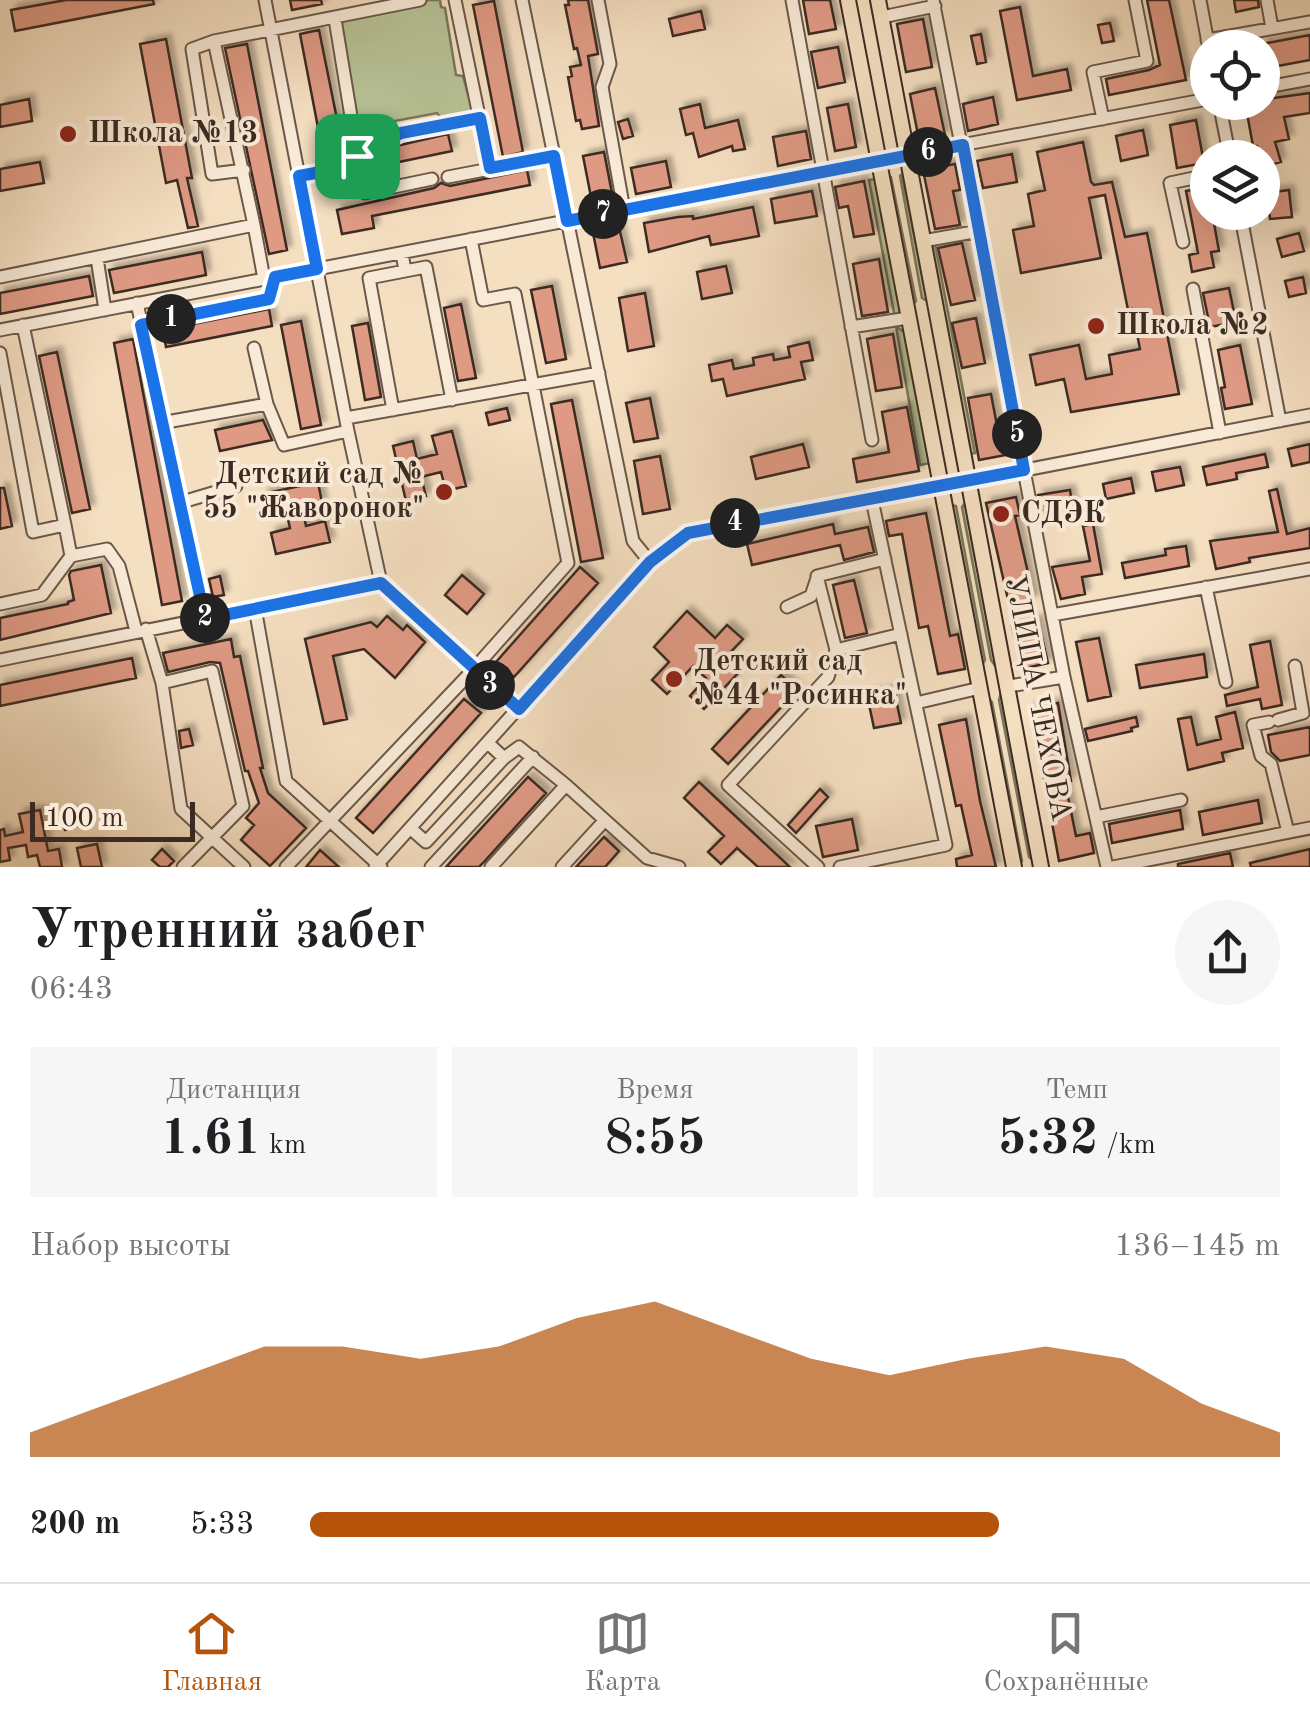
<!DOCTYPE html>
<html lang="ru">
<meta charset="utf-8">
<style>
:root{--surface:#fff;--page:#f6f6f6;--text:#202124;--muted:#757577;--line:#e0e0e0;--accent:#b45309}
body{margin:0;font-family:"Old Standard TT",serif;background:var(--page);color:var(--text);height:100vh;display:flex;flex-direction:column;font-size:38px;white-space:nowrap}
*{box-sizing:border-box;margin:0}
p{font-size:32px;color:var(--muted)}
.icon{flex:none;width:55px;height:55px;fill:none;stroke:currentColor;stroke-width:2;stroke-linecap:round;stroke-linejoin:round}
.map{position:relative;height:867px;overflow:hidden}
.sheet{display:flex;flex-direction:column;background:var(--surface);flex:1}
.sheet>*{flex:none}
.tools{position:absolute;left:1190px;top:30px;display:grid;gap:20px}
.tools a{display:grid;place-items:center;width:90px;height:90px;border-radius:50%;background:var(--surface);box-shadow:0 10px 40px #0002;font-size:50px}
.scale{position:absolute;left:30px;bottom:25px;width:165px;box-sizing:border-box;padding-left:10px;border:5px solid #3c2b22;border-top:0;font-size:28px;line-height:35px;white-space:nowrap;color:#3c2b22;-webkit-text-stroke:8px #f8ead7;paint-order:stroke}
.pin{position:absolute;display:grid;place-items:center;width:85px;height:85px;color:#fff;margin:-42px;border-radius:20px;box-shadow:0 5px 15px #0006}
.km{position:absolute;width:50px;height:50px;margin:-25px;border-radius:50%;background:#222;color:#fff;font-size:28px;line-height:50px;text-align:center}
.round{display:grid;place-items:center;flex:none;width:105px;height:105px;border-radius:52px;background:var(--page)}
.overview{display:flex;align-items:center;justify-content:space-between;height:170px;padding:0 30px}
h1{font-size:55px;font-weight:700;line-height:75px}
.metrics{display:grid;grid-template-columns:repeat(3,1fr);gap:15px;height:170px;padding:10px 30px}
.metrics div{display:grid;align-content:center;border-radius:0px;background:var(--page);text-align:center}
.metrics b{font-size:50px;font-weight:700}
.metrics small{font-size:28px;font-weight:400}
.metrics p{font-size:28px}
.chart{height:280px;padding:20px 30px}
.chart p{display:flex;justify-content:space-between}
.chart svg{width:100%;height:180px;margin-top:10px;fill:var(--accent);opacity:.7}
ul{padding:0 30px;list-style:none;font-size:32px}
li{display:grid;grid-template-columns:160px 120px 1fr;align-items:center;height:75px}
li i{height:25px;border-radius:12px;background:var(--accent)}
.dock{display:flex;justify-content:space-around;align-items:center;height:140px;border-top:2px solid var(--line);background:var(--surface);font-size:28px;color:var(--muted)}
.dock a{display:grid;justify-items:center;gap:5px}
.dock .selected{color:var(--accent)}
.map>svg:first-child{display:block}
</style>
<div class="map">
<svg width="1310" height="867" viewBox="0 0 1310 867">
<defs>
<filter id="shadow"><feDropShadow dx="5" dy="-5" stdDeviation="2.5" flood-color="#0004"/></filter>
</defs>
<rect width="100%" height="100%" fill="#f5dfc1"/>
<filter id="stains"><feTurbulence type="fractalNoise" baseFrequency=".002" numOctaves="4"/><feColorMatrix values="0 0 0 0 .2 0 0 0 0 .09 0 0 0 0 .02 0 0 0 .5 -.17"/></filter>
<radialGradient id="worn" r=".72"><stop offset=".6" stop-color="#630" stop-opacity="0"/><stop offset="1" stop-color="#630" stop-opacity=".3"/></radialGradient>
<path fill="#b7c296" stroke="#7a765c" stroke-width="2.5" d="M429,0H440L441,7L445,8L456,75L463,76L474,116L444,121L437,113L389,122L385,132L360,147L339,22Z
M902,174L927,301L922,298L900,176Z
M887,175L891,177L916,301L912,306Z
M876,179L901,310L895,318L869,180Z
M935,244L975,453L970,454L930,245Z
M896,326L905,333L930,463L920,465Z
M965,503L996,667L991,660L962,507Z
M951,505L956,506L985,660L981,667Z
M1001,693L1033,860L1029,857L999,700Z
M986,695L992,702L1022,861L1018,864Z"/>
<path fill="#df9a84" stroke="#3c2b22" stroke-width="2.5" filter="url(#shadow)" d="M66,0H153L154,4L15,31L11,10Z
M290,0H321L322,4L292,10Z
M568,0H588L598,54L588,56L599,126L582,129L580,120L576,121L568,77L572,76L570,67L581,65L577,48L574,49L565,5H569Z
M803,0H830L836,29L809,34Z
M1147,0H1169L1186,80L1109,95L1106,79L1149,70L1160,65Z
M1234,0H1258L1259,7L1236,12Z
M494,1L523,152L503,157L473,5Z
M1020,7L1033,76L1067,69L1071,90L1017,100L1000,11Z
M701,11L705,29L673,36L669,19Z
M923,19L932,67L906,72L897,24Z
M1110,23L1114,41L1102,43L1098,25Z
M319,30L341,139L321,143L300,34Z
M981,34L986,62L977,64L971,36Z
M1310,35V60L1262,69V44Z
M166,39L192,178H187L198,226L188,228L177,180L166,183L140,44Z
M247,44L287,250L269,254L225,48Z
M838,47L845,82L818,88L811,52Z
M935,88L945,135L919,140L910,94Z
M1310,93V113L1284,117L1289,139L1275,142L1281,162L1263,167L1257,146H1253L1245,102Z
M993,97L998,124L968,131L963,104Z
M29,99L32,121L0,127V105Z
M700,104L705,128L738,120L745,149L733,151L732,146L699,157L693,133L686,135L680,109Z
M848,104L856,147L835,151L827,108Z
M628,119L633,136L623,139L618,122Z
M1196,120L1204,163L1177,168L1170,125Z
M1143,130L1148,155L1121,161L1116,136Z
M806,131L811,159L778,166L773,137Z
M448,134L452,151L399,162L396,146Z
M1083,142L1091,182L1094,185L1112,182L1125,237L1147,233L1179,394L1071,412L1064,379L1036,385L1030,355L1079,345L1086,379L1112,374L1109,355L1140,349L1132,309L1128,310L1105,195L1089,198L1101,258L1021,273L1013,230L1034,226L1028,194L1045,190L1037,152Z
M604,152L612,193L591,197L583,156Z
M1012,154L1017,182L983,188L977,161Z
M666,161L671,187L636,194L631,168Z
M40,162L44,183L0,191V169Z
M955,164L960,190L953,191L960,225L935,229L923,170Z
M527,170L530,185L372,216L374,228L342,234L337,210L434,188L441,183L450,186Z
M864,181L874,234L854,237L848,206L839,208L835,187Z
M1208,187V212H1212L1219,251L1211,252L1214,267L1192,272L1189,255L1198,253L1186,191Z
M1289,190L1292,217L1270,219L1267,193Z
M812,191L817,216L775,223L771,199Z
M753,207L759,236L711,245L709,236L649,252L644,223L678,217L693,216V219Z
M619,227L627,262L600,268L593,233Z
M1299,233L1304,251L1282,257L1277,239Z
M962,243L975,300L951,305L938,248Z
M202,252L206,275L114,293L109,270Z
M879,259L888,312L862,316L853,264Z
M726,266L732,293L702,299L697,272Z
M89,276L93,296L0,314V293Z
M1303,277L1306,293L1289,297L1285,281Z
M552,286L566,359L546,363L531,290Z
M1229,288L1236,322L1210,327L1203,293Z
M645,293L654,346L628,351L619,298Z
M461,304L476,378L458,381L444,308Z
M269,309L272,326L166,347L163,330Z
M976,318L985,363L962,368L952,323Z
M301,321L321,425L301,429L281,325Z
M368,323L381,397L365,400L352,326Z
M893,334L902,387L876,391L867,339Z
M133,339L182,601L162,605L114,343Z
M809,342L813,360L801,362L805,379L727,396L723,379L712,381L709,365L732,360L734,369L754,365L753,358L773,354L774,360L790,357L788,347Z
M1240,345L1252,404L1225,409L1221,388L1225,387L1218,350Z
M57,352L90,509L72,513L39,356Z
M991,394L998,431L1007,430L1011,454L979,460L968,398Z
M650,398L658,438L634,442L626,403Z
M572,400L603,558L581,562L551,404Z
M907,407L919,471L857,482L853,459L889,452L882,412Z
M507,408L510,420L489,425L486,413Z
M263,420L272,440L220,451L215,430Z
M452,431L466,486L446,491L441,472L421,477L426,496L406,501L393,446L413,441L417,459L437,454L432,436Z
M803,444L809,467L756,479L751,457Z
M1310,444V462L1292,466L1288,449Z
M1265,454L1268,467L1236,473L1237,479L1207,485L1203,467Z
M660,456L670,509L643,514L634,461Z
M1180,467L1184,485L1156,491L1152,472Z
M1131,478L1134,493L1106,499L1103,484Z
M318,482L322,503L302,507L306,526L325,521L330,542L276,554L271,533L290,528L286,511L268,515L263,494Z
M0,488H4L12,526L0,529Z
M1277,489L1287,534L1310,528V548L1249,558L1250,562L1216,569L1210,541L1278,532L1269,491Z
M1070,490L1074,517L1044,522L1038,495Z
M1016,497L1020,515L1015,516L1034,599L1009,604L986,503Z
M926,513L950,636L958,634L965,669L938,674L928,626L919,628L902,534L889,536L886,521Z
M833,524L835,534L868,527L874,552L844,560L840,545L752,565L747,544Z
M1093,524L1102,574L1082,577L1085,594L1061,599L1052,567L1090,561L1083,526Z
M1186,546L1189,566L1125,578L1122,563L1166,555L1165,549Z
M101,565L111,613L0,640V618L68,604V602L74,600L69,575L71,571Z
M580,567L598,583L514,677L496,662Z
M462,575L484,594L467,614L445,595Z
M220,576L224,595L213,597L209,579Z
M854,580L867,633L845,638L833,585Z
M687,611L715,638L727,625L743,639L726,657L741,670L704,709L690,696L706,678L693,666L667,694L652,680L669,662L654,647Z
M387,616L403,630L407,625L425,642L395,678L364,649L333,656L347,719L324,724L305,639L371,622L377,627Z
M1038,620L1048,663L1022,669L1012,626Z
M1099,638L1111,696L1088,701L1076,642Z
M231,639L234,657L240,656L263,768H260L268,793L306,828L270,866L241,840L254,825L246,818L259,803L248,771H245L220,663L210,662L168,672L163,653Z
M1270,641L1282,705L1262,709L1260,699L1227,706L1225,695L1258,687L1250,645Z
M1204,654L1207,677L1140,688L1136,665Z
M132,658L136,678L0,706V685Z
M781,675L797,690L728,764L712,749Z
M894,690L901,723L874,728L867,695Z
M464,699L481,713L373,833L356,818Z
M1058,703L1071,781L1065,782L1076,836L1090,833L1094,853L1059,861L1031,708Z
M1235,712L1243,748L1222,753L1224,761L1188,770L1178,719L1191,717L1197,745L1221,739L1216,717Z
M1136,717L1138,726L1131,728L1132,731L1088,741L1085,729Z
M966,719L980,801L996,867H957L956,859L972,855L961,805L956,806L939,725Z
M1310,727V755L1280,761L1271,752L1268,735Z
M189,729L193,745L181,748L179,731Z
M528,777L546,793L483,863L479,867H446Z
M699,782L731,812L790,867H758L737,848L721,864L708,852L724,836L684,798Z
M820,789L828,797L796,833L788,825Z
M1258,800L1262,823L1203,835L1199,812Z
M40,810L48,851L59,849L62,867H40L37,855L28,857L26,845L8,848L10,860L0,862V830L4,829L5,836L23,832L19,814Z
M1180,810L1183,829L1112,843L1109,824Z
M71,811L76,826L65,830L60,814Z
M852,819L858,850L823,857L816,826Z
M604,837L619,851L605,867H576Z
M97,844L102,867H81L77,848Z
M162,849L174,861L168,867H160L152,860Z
M1310,849V867H1251L1250,863Z
M320,850L339,867H306Z
M1230,853L1233,867H1178V864Z"/>
<g fill="none" stroke-linecap="round" stroke-linejoin="round">
<g stroke="#6a584a" stroke-width="15">
<path id="minor" d="M265,0L348,431L381,583L519,709
M455,0L490,169L554,155
M522,0L633,541L650,562
M598,0L610,64L602,87L624,210
M792,0L872,440
M933,0L1052,615L1310,569
M1200,0L1208,43
M1267,0L1272,28
M882,17L935,6
M1207,40L1310,22
M1262,88L1310,79
M1219,102L1230,158
M1103,119L1093,72L1147,61L1135,0
M357,155L401,133L480,118
M908,155L1208,99
M359,165L365,193L432,179
M244,170L212,174L192,49L214,41L420,0
M299,177L359,165L335,19
M448,177L490,169
M1240,212L1280,421
M254,225L264,279
M923,241L979,231
M1183,242L1170,183L1208,175
M97,258L105,310
M405,271L426,267L452,400
M0,277L254,225L214,41
M1193,289L1220,433
M137,303L205,619
M141,325L269,299L275,277
M851,327L908,318
M0,330L878,161
M254,348L267,404
M0,353L33,532L65,525L23,325
M393,410L369,278L405,271L402,253
M346,418L599,373
M161,423L267,404L284,445L348,431
M968,481L1310,415
M179,503L236,486
M65,525L71,556L107,549L119,566L136,631
M1206,587L1226,682
M0,604L42,595L71,556
M787,607L811,596L817,578
M255,608L286,781L381,867
M146,629L162,683L181,809L244,867
M836,650L901,634
M0,660L381,583
M1064,677L1107,867
M162,683L212,671L243,806L183,867
M1009,686L1064,677L1052,615
M916,703L980,688
M1278,720L1303,713L1295,666
M1269,722L1253,725L1261,756L1271,764L1288,832
M488,743L504,758L519,747L566,785
M1096,817L1181,800
M410,828L426,842L504,758
M286,867L473,670L568,563L515,294L483,300L471,239
M375,867L650,562L677,540L698,530L941,486
M431,867L533,757
M491,867L566,785L647,858L679,867
M562,867L605,820
M818,867L728,785L828,677L836,650L817,576L885,559
M840,867L946,845L872,500
M1113,867L1310,828"/>
</g>
<g stroke="#3c2b22" stroke-width="18">
<path id="major" d="M848,0L1014,867
M878,0L1041,867
M878,161L908,155"/>
</g>
<use href="#minor" stroke="#f8ead7" stroke-width="11"/>
<use href="#major" stroke="#f5dfc1" stroke-width="14"/>
</g>
<g fill="none" stroke-linecap="round" stroke-linejoin="round">
<g stroke="#fff" stroke-width="20">
<path id="route" d="M480,118L490,168L554,156L567,221L963,145L1024,470L688,533L650,562L519,709L381,583L205,619L141,325L269,299L275,277L317,269L299,176L359,165L357,156L401,133Z"/>
</g>
<use href="#route" stroke="#1a73e8" stroke-width="12"/>
</g>
<g fill="#8f2418" stroke="#f8ead7" stroke-width="4">
<circle cx="68" cy="134" r="10"/>
<circle cx="1096" cy="326" r="10"/>
<circle cx="444" cy="492" r="10"/>
<circle cx="1001" cy="514" r="10"/>
<circle cx="674" cy="679" r="10"/>
</g>
<g text-anchor="middle" dominant-baseline="central" stroke-width="8" stroke-linejoin="round" paint-order="stroke">
<g font-size="30" font-weight="bold" fill="#3c2b22" stroke="#f8ead7" text-anchor="start">
<text x="88" y="134">Школа №13</text>
<text x="1116" y="326">Школа №2</text>
<text x="424" y="475" text-anchor="end">Детский сад №<tspan x="424" dy="34">55 "Жаворонок"</tspan></text>
<text x="1021" y="514">СДЭК</text>
<text x="694" y="662">Детский сад<tspan x="694" dy="34">№44 "Росинка"</tspan></text>
</g>
<g font-size="30" fill="#3c2b22" stroke="#f8ead7">
<text transform="translate(1037 698) rotate(79)">УЛИЦА ЧЕХОВА</text>
</g>
</g>
<rect width="100%" height="100%" filter="url(#stains)"/>
<rect width="100%" height="100%" fill="url(#worn)"/>
</svg>
<div class="tools">
<a><svg class="icon" aria-label="locate" viewBox="0 0 24 24"><circle cx="12" cy="12" r="6"/><path d="M12 2v4M12 18v4M2 12h4M18 12h4"/></svg></a>
<a><svg class="icon" aria-label="layers" viewBox="0 0 24 24"><path d="M12 4l9 5-9 5-9-5zM3 14l9 5 9-5"/></svg></a>
</div>
<div class="scale">100 m</div>
<div class="pin" style="left:357px;top:156px;background:#1e9e55"><svg class="icon" aria-label="arrive" viewBox="0 0 24 24"><path d="M6 21V4h12l-3 4 3 4H6"/></svg></div>
<b class="km" style="left:171px;top:319px">1</b>
<b class="km" style="left:205px;top:618px">2</b>
<b class="km" style="left:490px;top:685px">3</b>
<b class="km" style="left:735px;top:523px">4</b>
<b class="km" style="left:1017px;top:434px">5</b>
<b class="km" style="left:928px;top:152px">6</b>
<b class="km" style="left:603px;top:214px">7</b>
</div>
<section class="sheet">
<div class="overview"><div><h1>Утренний забег</h1><p>06:43</p></div><a class="round"><svg class="icon" aria-label="share" viewBox="0 0 24 24"><path d="M12 15V3M7 8l5-5 5 5M5 13v7h14v-7"/></svg></a></div>
<div class="metrics">
<div><p>Дистанция</p><b>1.61<small> km</small></b></div>
<div><p>Время</p><b>8:55</b></div>
<div><p>Темп</p><b>5:32<small> /km</small></b></div>
</div>
<div class="chart"><p><span>Набор высоты</span>136–145 m</p>
<svg viewBox="0 0 160 44" preserveAspectRatio="none"><path d="M0 44V38L10 31L20 24L30 17L40 17L50 20L60 17L70 10L80 6L90 13L100 20L110 24L120 20L130 17L140 20L150 31L160 38V44z"/></svg>
</div>
<ul>
<li><b>200 m</b>5:33<i style="width:71%"></i></li>
</ul>
</section>
<nav class="dock">
<a class="selected"><svg class="icon" aria-label="home" viewBox="0 0 24 24"><path d="M3 11l9-7 9 7M6 9v11h12V9"/></svg>Главная</a>
<a><svg class="icon" aria-label="map" viewBox="0 0 24 24"><path d="M3 6l6-2 6 2 6-2v14l-6 2-6-2-6 2zM9 4v14M15 6v14"/></svg>Карта</a>
<a><svg class="icon" aria-label="saved" viewBox="0 0 24 24"><path d="M7 4h10v16l-5-4-5 4z"/></svg>Сохранённые</a>
</nav>
